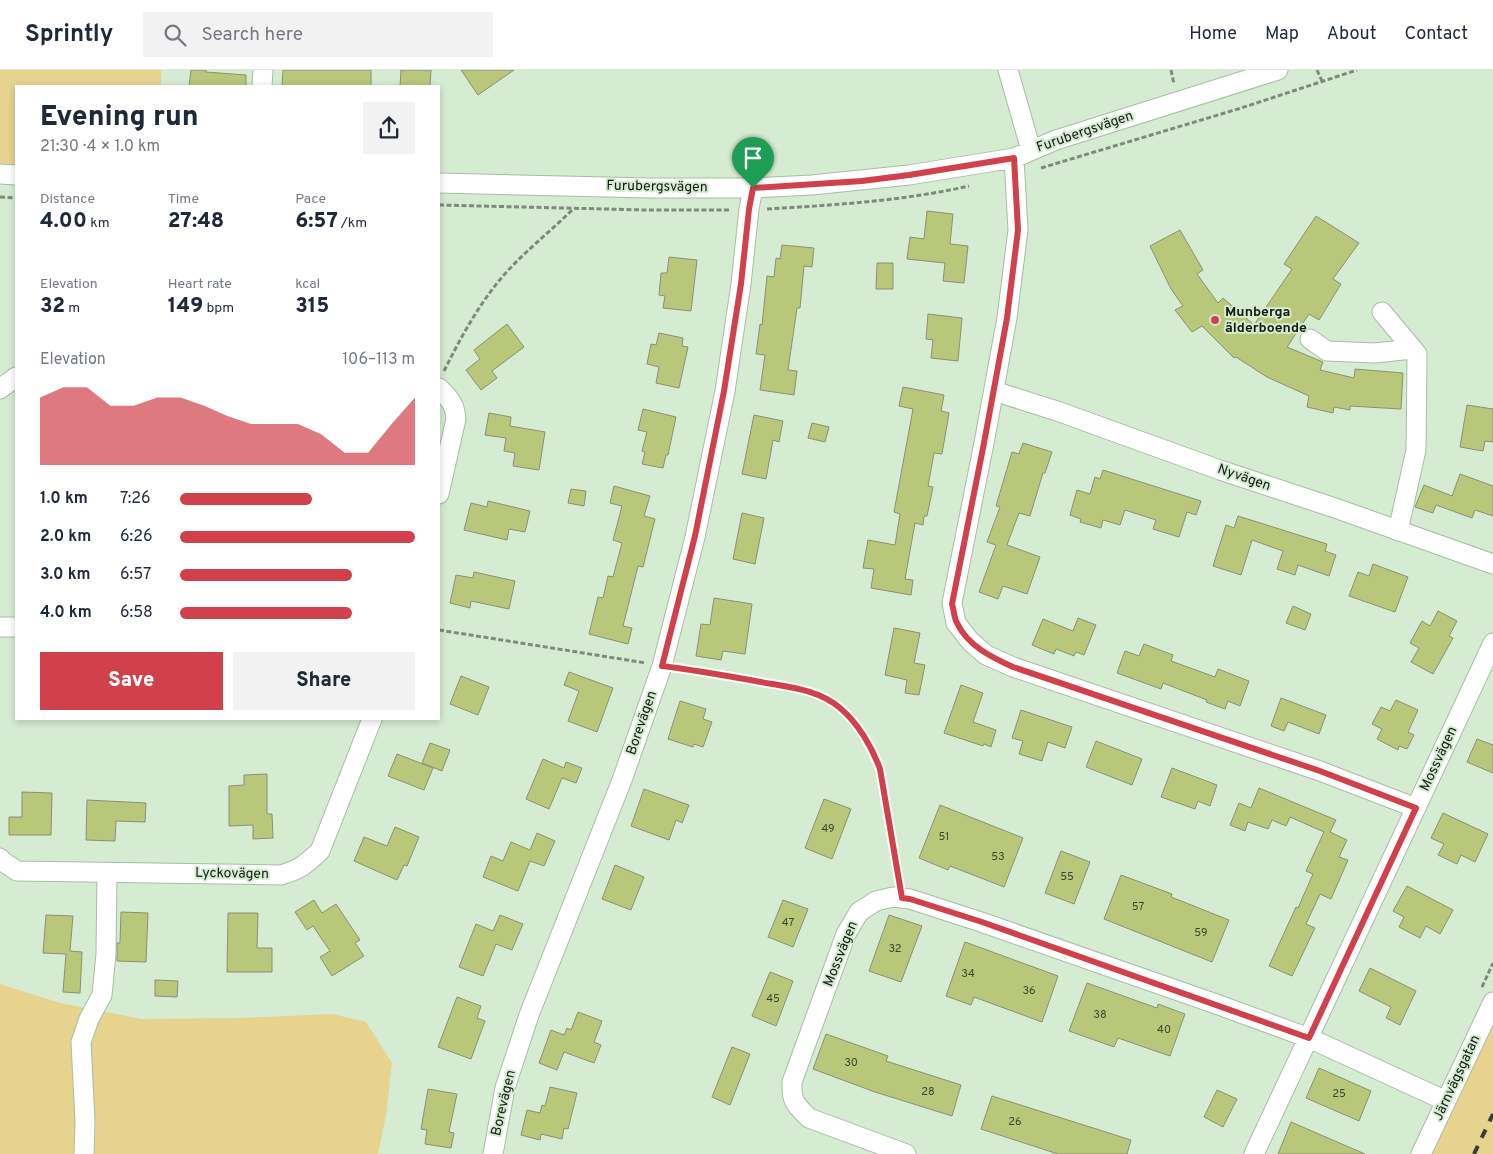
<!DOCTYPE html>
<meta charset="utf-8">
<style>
:root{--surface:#fff;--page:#f2f2f3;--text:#1f2937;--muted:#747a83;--line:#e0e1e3;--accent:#d1414c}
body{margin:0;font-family:Overpass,sans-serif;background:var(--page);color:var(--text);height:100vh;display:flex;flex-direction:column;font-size:19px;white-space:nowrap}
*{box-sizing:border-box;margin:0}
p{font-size:16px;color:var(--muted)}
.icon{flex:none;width:28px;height:28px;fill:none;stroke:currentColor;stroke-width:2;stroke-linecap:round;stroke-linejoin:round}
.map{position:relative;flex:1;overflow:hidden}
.sheet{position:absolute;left:15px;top:15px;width:425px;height:635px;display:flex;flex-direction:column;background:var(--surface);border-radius:0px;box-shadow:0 2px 8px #0003}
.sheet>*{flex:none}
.pin{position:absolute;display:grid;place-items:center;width:42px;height:42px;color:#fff;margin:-51px -21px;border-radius:50% 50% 50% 0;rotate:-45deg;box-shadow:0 0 5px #0007}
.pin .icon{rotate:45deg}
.round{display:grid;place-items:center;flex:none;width:52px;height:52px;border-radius:0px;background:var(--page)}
.head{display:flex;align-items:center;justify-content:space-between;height:85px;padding:0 25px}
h1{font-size:28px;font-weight:800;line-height:38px}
.metrics{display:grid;grid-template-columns:repeat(3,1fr);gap:8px;height:85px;padding:5px 25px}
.metrics div{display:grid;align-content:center}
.metrics b{font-size:21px;font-weight:800}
.metrics small{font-size:14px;font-weight:400}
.metrics p{font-size:14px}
.chart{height:140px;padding:10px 25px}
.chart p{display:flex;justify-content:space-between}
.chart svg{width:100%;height:90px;margin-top:5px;fill:var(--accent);opacity:.7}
.cta{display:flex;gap:10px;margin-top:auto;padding:10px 25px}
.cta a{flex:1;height:58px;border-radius:0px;background:var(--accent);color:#fff;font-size:20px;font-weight:800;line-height:58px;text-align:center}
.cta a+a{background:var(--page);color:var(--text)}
ul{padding:0 25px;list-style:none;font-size:16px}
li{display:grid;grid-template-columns:80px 60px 1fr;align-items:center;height:38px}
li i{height:12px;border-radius:6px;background:var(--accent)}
header{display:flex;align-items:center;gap:30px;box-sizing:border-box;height:70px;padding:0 25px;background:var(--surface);border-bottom:1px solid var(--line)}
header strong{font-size:24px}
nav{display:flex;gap:28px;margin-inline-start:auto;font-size:18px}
.search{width:350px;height:45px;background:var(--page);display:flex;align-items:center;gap:12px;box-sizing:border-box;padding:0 18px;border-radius:0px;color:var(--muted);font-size:19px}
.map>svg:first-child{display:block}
</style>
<header>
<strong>Sprintly</strong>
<div class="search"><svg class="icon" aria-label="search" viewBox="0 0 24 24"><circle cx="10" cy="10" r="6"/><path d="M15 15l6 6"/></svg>Search here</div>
<nav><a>Home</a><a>Map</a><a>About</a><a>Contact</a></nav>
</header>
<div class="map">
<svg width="1493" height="1084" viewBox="0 0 1493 1084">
<rect width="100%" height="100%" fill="#d5ebd2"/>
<path fill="#e7d28e" d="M0,0H161V16H16V107L0,106Z
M0,914L60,933L142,949L241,948L332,944L366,952L392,993L386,1045L378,1084H0Z
M1493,929V1084H1421Z"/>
<path fill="#b9c77b" stroke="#8b9075" d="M191,0H206V2L246,5V16H189Z
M283,0H371V16H282Z
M401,0H431L430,16H400Z
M461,0H514L478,25Z
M927,141L953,144L950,174L968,176L964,213L943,211L945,193L907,189L910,167L924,169Z
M1316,146L1359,173L1333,209L1341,214L1319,250L1309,244L1287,277L1323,292L1320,300L1354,308L1355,299L1403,303L1401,339L1350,336V340L1334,337L1333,343L1307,337L1309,326L1267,307L1236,287L1234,288L1202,256L1192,262L1175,240L1183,236L1171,219L1150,176L1180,160L1203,200L1197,204L1218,233L1223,228L1254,255L1292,199L1284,194Z
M782,175L814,178L812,197L804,196L800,238H797L788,300L797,301L794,325L760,320L765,285L756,284L760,254L762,255L767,206L774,207L776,188L780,189Z
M669,187L697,190L691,241L663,238L665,226L659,225L661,203H667Z
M877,193H893V219H876Z
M928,244L962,248L958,291L931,288L933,270L926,269Z
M507,254L524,277L492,301L497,308L481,320L466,300L480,289L474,280Z
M659,263L683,268L682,276L688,277L679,318L656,313L659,297L647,294L651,274L656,275Z
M903,317L944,325L941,341L949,343L942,384L934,383L928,416L933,417L927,446H924L923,455L915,453L905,509L913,510L911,525L871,518L874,499L863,498L868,470L895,475L900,444L894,442L913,339L899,336Z
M1467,335L1493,339V372L1485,371L1483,381L1460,377Z
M643,339L676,347L668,385H666L663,398L642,394L645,382L642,381L647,362L638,360Z
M489,343L511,347L510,356L545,362L539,400L513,396L515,383L504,381L506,368L485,365Z
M754,345L783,351L779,372L773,370L766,409L742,404Z
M812,353L829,357L825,372L808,368Z
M1023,373L1052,382L1045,403H1043L1030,446L1019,443L1007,475L1040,487L1027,524L1003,516L998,529L979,522L996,475L987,472L1000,437L996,436L1012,382L1019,384Z
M1103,400L1201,431L1196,445L1187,442L1179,467L1153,459L1156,450L1125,440L1120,455L1103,450L1101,458L1080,452L1081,449L1070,445L1077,420L1090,424L1095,407L1100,409Z
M1460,404L1493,416V446L1475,440L1472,448L1436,435L1433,443L1415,437L1424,415L1452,426Z
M614,416L650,426L644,446L655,449L643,497L638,496L623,556L632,558L628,574L589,564L598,527L603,528L608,506L613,507L622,473L613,470L622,436L610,433Z
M571,419L586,421L584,436L568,433Z
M488,431L530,441L525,462L509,459L507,470L464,460L471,433L487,437Z
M742,443L764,448L755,494L733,489Z
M1238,446L1327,474L1325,481L1336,485L1329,506L1298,495L1295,505L1277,499L1283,481L1252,470L1241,505L1213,496L1226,455L1234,458Z
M1373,494L1408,507L1395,542L1349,526L1358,502L1369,506Z
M474,502L515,511L509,539L471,531L470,538L450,533L456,505L473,508Z
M714,528L752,534L745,584L723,581L721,590L696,586L701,554L710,555Z
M1293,536L1311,544L1305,560L1286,553Z
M1438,541L1457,551L1449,566L1453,568L1433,604L1411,592L1419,578L1410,573L1422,551L1430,556Z
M1078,548L1096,555L1084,585L1076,582L1074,586L1056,579L1054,584L1032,575L1043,549L1073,561Z
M894,558L920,563L914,593L925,595L919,625L905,623L907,610L885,605Z
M1144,574L1173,585L1171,591L1215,607L1218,599L1249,611L1240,636L1228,631L1225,639L1206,632L1207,630L1163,613L1161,619L1117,603L1125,581L1139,586Z
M569,602L613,618L597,662L568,651L579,621L564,615Z
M461,606L489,617L478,645L450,634Z
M961,615L983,623L973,652L996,660L991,677L984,674L983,676L944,663Z
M1281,628L1326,645L1319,664L1288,652L1284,661L1271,656Z
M1396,630L1418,640L1408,662L1414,665L1407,679L1399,676L1398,680L1377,669L1382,659L1372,654L1381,637L1390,641Z
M680,631L706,639L703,649L712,652L703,677L694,674L693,677L668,669Z
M1021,640L1072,657L1065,678L1048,672L1042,691L1019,684L1023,671L1012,668Z
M1477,669L1493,675V703L1467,692Z
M1096,671L1142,689L1132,715L1086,697Z
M430,673L450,680L442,701L422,693Z
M397,684L433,698L424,720L388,706Z
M543,689L564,698L566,692L582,698L576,713L562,708L549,739L526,729Z
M1172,698L1217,715L1210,736L1198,731L1195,739L1161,727Z
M267,704V744H272L273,768L253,769V755L229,756V716L244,715V705Z
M1259,718L1336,750L1330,762L1347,770L1339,787L1348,790L1331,829L1320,824L1306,854L1315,858L1292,906L1269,896L1296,837L1298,838L1313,804L1306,801L1324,762L1290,747L1286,756L1272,750L1268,759L1248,752L1245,761L1230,755L1239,733L1251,738Z
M644,719L689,735L682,753L676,750L669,770L631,756Z
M22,722L52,723L51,765H9V747H22Z
M824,729L851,739L832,789L805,778Z
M87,730L146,733L145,752L116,751L115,771L86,770Z
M940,735L1023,768L1004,817L950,796L948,800L919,788Z
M1443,743L1488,764L1475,792L1461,785L1457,794L1438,785L1444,774L1431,768Z
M395,757L419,767L407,796L404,795L397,810L354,791L364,767L387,776Z
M537,763L555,771L544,796L530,791L518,821L483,807L491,786L503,791L511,772L530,780Z
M1061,781L1090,792L1074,834L1045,823Z
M615,795L644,807L631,840L602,829Z
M1121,805L1172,824L1171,827L1229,850L1212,892L1104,849Z
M1407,816L1453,840L1440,864L1426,856L1420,868L1399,857L1404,847L1393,841Z
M314,830L322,843L336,834L360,870L355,873L364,886L332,906L320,887L330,881L313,856L307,860L295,842Z
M783,830L808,839L793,877L768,867Z
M121,842L148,843L146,892L117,891V873H120Z
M228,843H258L257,878H272V902H227Z
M46,845L73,846L70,881L82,882L80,923L63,922L66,884L43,883Z
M500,845L523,854L512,880L496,874L483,906L459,897L476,854L493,861Z
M889,845L922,856L901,912L869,901Z
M965,872L1058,906L1042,952L974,927L971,935L946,926Z
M1370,898L1416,921L1400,955L1386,948L1391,937L1359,921Z
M770,902L793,911L776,956L752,946Z
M155,910L178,911L177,927L155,926Z
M1087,913L1157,938L1158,934L1185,944L1170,986L1118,968L1114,977L1069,961Z
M457,927L481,936L477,948L485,951L471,989L438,977Z
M578,942L602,951L594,972L601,975L594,993L564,982L557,1000L539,993L551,960L564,965L567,958L571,960Z
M826,964L888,986L886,991L961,1015L952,1046L875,1022L813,999Z
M732,977L750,984L730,1035L712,1027Z
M1319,998L1371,1021L1359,1051L1306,1028Z
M550,1017L577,1023L568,1059L564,1058L562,1069L541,1064L540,1070L521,1065L527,1040L540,1043L542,1035L545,1036Z
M428,1019L457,1024L449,1062L454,1063L451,1078L425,1074L427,1060L421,1059Z
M1217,1020L1237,1029L1223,1057L1204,1047Z
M992,1026L1131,1070L1127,1084H1058L981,1059Z
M1291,1052L1365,1084H1278Z"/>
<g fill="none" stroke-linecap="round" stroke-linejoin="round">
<g stroke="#a8bda5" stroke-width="21">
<path id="minor" d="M1008,0L1031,80
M262,16L263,0
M1014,88L1018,160L1007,248L984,373L952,533L956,553L970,571L986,585L1013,597L1320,701L1416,738
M0,104L16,105
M439,113L650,118H753L812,115L909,105L1014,88L1056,70L1278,0
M1382,242L1417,284L1416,380L1398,461
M1310,269L1327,281L1375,283L1412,279
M439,318C449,328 455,334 456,349L439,424
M0,319L16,307
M994,321L1057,341L1220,400L1335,438L1493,494
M0,557H16
M0,788L2,791L17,801L281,805C301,799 306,794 320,781L372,649
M84,1084L85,1051L81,972L89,949L102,925L106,884L107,803
M493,1084L505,1018L529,945L622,710L662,596L695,467L725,321L741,214L749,139L753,118
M906,1084L809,1048C796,1035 791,1032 792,1012L846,864L859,842L876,831L893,827L910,829L981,852L1216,934L1309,968L1446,1031
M1254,1084L1493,573
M1421,1084L1493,932"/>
</g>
<path stroke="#7d8c7a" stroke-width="3" stroke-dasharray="5 2.5" stroke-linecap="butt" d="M1171,0L1174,14
M1317,0L1322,11
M1041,98L1238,39L1357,0
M0,127L16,128
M439,135L646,140H731
M767,139C834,135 903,131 969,116
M444,301C461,267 479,234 503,206C525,181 550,162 573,139
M439,560L646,593
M679,598L719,604L801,619L825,628L840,638L864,667L873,680L880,699L899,810
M1482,917L1493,893"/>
<use href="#minor" stroke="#fff" stroke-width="19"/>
<path stroke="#364135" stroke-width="4" stroke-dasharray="9 9" stroke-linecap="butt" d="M1474,1084L1493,1044"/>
</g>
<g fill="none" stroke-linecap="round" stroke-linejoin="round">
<g stroke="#fff" stroke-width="10">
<path id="route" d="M1014,88L1018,160L1007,248L984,373L952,534C954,540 954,548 957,553C968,576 991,587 1013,597L1320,701L1416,738L1309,968L982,852L910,829L902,828L880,699C872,677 858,653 840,638C818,619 788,617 761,612C728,606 695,600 662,596L695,466L724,321L741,214L749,139L753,118L862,111L909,105Z"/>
</g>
<use href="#route" stroke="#d1414c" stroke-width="6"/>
</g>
<circle fill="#d1414c" stroke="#d5ebd2" stroke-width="2" cx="1215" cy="250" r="5"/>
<g text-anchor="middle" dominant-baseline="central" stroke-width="4" stroke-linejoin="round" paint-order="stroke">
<g font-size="11" fill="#3d472d">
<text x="828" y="759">49</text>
<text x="944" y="767">51</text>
<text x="998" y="787">53</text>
<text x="1067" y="807">55</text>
<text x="1138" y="837">57</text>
<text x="788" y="853">47</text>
<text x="1201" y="863">59</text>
<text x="895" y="879">32</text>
<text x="968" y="904">34</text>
<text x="1029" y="921">36</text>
<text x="773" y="929">45</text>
<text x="1100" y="945">38</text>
<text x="1164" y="960">40</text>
<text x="851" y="993">30</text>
<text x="928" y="1022">28</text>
<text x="1339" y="1024">25</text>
<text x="1015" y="1052">26</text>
</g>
<g font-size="14" fill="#141c13" stroke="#d5ebd2">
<text transform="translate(1085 62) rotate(-19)">Furubergsvägen</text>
<text transform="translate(657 117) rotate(1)">Furubergsvägen</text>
<text transform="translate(1244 408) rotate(19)">Nyvägen</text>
<text transform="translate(642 653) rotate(-71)">Borevägen</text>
<text transform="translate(1439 689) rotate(-65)">Mossvägen</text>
<text transform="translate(232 804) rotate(1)">Lyckovägen</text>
<text transform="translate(841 884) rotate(-68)">Mossvägen</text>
<text transform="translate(1457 1008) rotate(-65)">Järnvägsgatan</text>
<text transform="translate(504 1033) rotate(-77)">Borevägen</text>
</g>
<g font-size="14" font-weight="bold" fill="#141c13" stroke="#d5ebd2" text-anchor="start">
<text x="1225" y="242">Munberga<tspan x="1225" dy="16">älderboende</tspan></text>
</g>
</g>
</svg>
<div class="pin" style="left:753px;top:118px;background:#1e9e55"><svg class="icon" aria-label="arrive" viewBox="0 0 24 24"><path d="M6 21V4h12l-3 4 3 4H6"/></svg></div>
<section class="sheet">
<div class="head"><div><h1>Evening run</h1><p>21:30 · 4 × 1.0 km</p></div><a class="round"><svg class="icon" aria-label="share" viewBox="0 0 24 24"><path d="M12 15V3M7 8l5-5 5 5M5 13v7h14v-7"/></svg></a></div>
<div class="metrics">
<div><p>Distance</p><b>4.00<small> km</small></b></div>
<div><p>Time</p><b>27:48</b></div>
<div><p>Pace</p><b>6:57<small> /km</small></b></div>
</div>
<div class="metrics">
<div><p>Elevation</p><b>32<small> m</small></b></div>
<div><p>Heart rate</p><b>149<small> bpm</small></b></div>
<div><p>kcal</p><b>315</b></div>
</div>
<div class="chart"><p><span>Elevation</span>106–113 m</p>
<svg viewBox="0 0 160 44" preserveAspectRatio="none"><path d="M0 44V11L10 6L20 6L30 15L40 15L50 11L60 11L70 15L80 20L90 24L100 24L110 24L120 29L130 38L140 38L150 24L160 11V44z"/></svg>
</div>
<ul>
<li><b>1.0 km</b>7:26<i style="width:56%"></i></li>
<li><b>2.0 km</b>6:26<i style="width:100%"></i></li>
<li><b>3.0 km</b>6:57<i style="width:73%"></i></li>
<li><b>4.0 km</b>6:58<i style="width:73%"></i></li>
</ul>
<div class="cta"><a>Save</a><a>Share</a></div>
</section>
</div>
